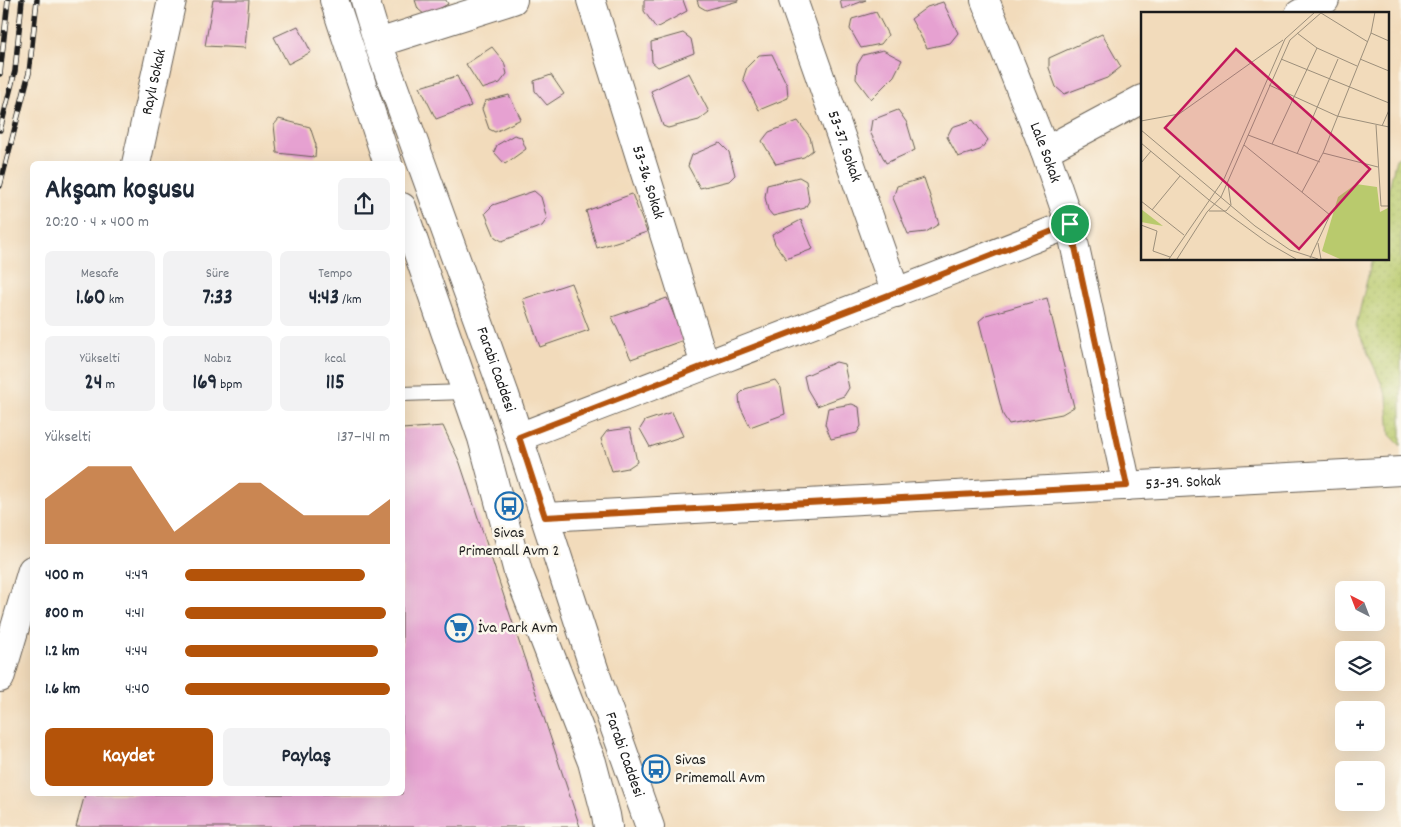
<!DOCTYPE html>
<html lang="tr">
<meta charset="utf-8">
<style>
:root{--surface:#fff;--page:#f2f2f3;--text:#1f2937;--muted:#747a83;--accent:#b45309}
body{margin:0;font-family:Dekko,sans-serif;background:var(--page);color:var(--text);height:100vh;display:flex;flex-direction:column;font-size:19px;white-space:nowrap}
*{box-sizing:border-box;margin:0}
p{font-size:16px;color:var(--muted)}
.icon{flex:none;width:28px;height:28px;fill:none;stroke:currentColor;stroke-width:2;stroke-linecap:round;stroke-linejoin:round}
.map{position:relative;flex:1;overflow:hidden}
.drawer{position:absolute;left:30px;top:161px;width:375px;height:635px;display:flex;flex-direction:column;background:var(--surface);border-radius:8px;box-shadow:0 5px 20px #0002}
.drawer>*{flex:none}
.needle{width:32px;rotate:318deg}
.buttons{position:absolute;left:1335px;top:581px;display:grid;gap:10px}
.buttons a{display:grid;place-items:center;width:50px;height:50px;border-radius:8px;background:var(--surface);box-shadow:0 5px 20px #0002;font-size:25px}
.pin{position:absolute;display:grid;place-items:center;width:42px;height:42px;color:#fff;margin:-21px;border:2px solid #fff;border-radius:50%;box-shadow:0 1px 5px #0007}
.round{display:grid;place-items:center;flex:none;width:52px;height:52px;border-radius:8px;background:var(--page)}
.head{display:flex;align-items:center;justify-content:space-between;height:85px;padding:0 15px}
h1{font-size:28px;font-weight:700;line-height:38px}
.figures{display:grid;grid-template-columns:repeat(3,1fr);gap:8px;height:85px;padding:5px 15px}
.figures div{display:grid;align-content:center;border-radius:8px;background:var(--page);text-align:center}
.figures b{font-size:21px;font-weight:700}
.figures small{font-size:14px;font-weight:400}
.figures p{font-size:14px}
.chart{height:140px;padding:10px 15px}
.chart p{display:flex;justify-content:space-between}
.chart svg{width:100%;height:90px;margin-top:5px;fill:var(--accent);opacity:.7}
.action{display:flex;gap:10px;margin-top:auto;padding:10px 15px}
.action a{flex:1;height:58px;border-radius:8px;background:var(--accent);color:#fff;font-size:20px;font-weight:700;line-height:58px;text-align:center}
.action a+a{background:var(--page);color:var(--text)}
ul{padding:0 15px;list-style:none;font-size:16px}
li{display:grid;grid-template-columns:80px 60px 1fr;align-items:center;height:38px}
li i{height:12px;border-radius:6px;background:var(--accent)}
.map>svg:first-child{display:block}
</style>
<div class="map">
<svg width="1401" height="827" viewBox="0 0 1401 827">
<defs>
<pattern id="park-dots" width="8" height="8" patternUnits="userSpaceOnUse" patternTransform="scale(1.25)"><rect width="8" height="8" fill="#b9ca6d"/><path d="M2 2h.1M6 6h.1" fill="none" stroke="#9ead5e" stroke-width="1.8" stroke-linecap="round"/></pattern>
</defs>
<rect width="100%" height="100%" fill="#fbf7ec"/>
<filter id="ink" filterUnits="userSpaceOnUse"><feTurbulence type="fractalNoise" baseFrequency=".02" numOctaves="2"/><feDisplacementMap in="SourceGraphic" scale="10" xChannelSelector="R" yChannelSelector="G"/><feConvolveMatrix kernelMatrix="1 2 1 2 8 2 1 2 1" color-interpolation-filters="sRGB"/></filter>
<filter id="wash" filterUnits="userSpaceOnUse"><feTurbulence type="fractalNoise" baseFrequency=".0096" numOctaves="4" result="noise"/><feDisplacementMap in="SourceGraphic" scale="20" xChannelSelector="R" yChannelSelector="G"/><feGaussianBlur stdDeviation="1.12" result="paint"/><feColorMatrix in="noise" values="0 0 0 0 0 0 0 0 0 0 0 0 0 0 0 0 0 1.4 0 .05"/><feComposite in="paint" operator="in"/></filter>
<g filter="url(#wash)">
<rect width="100%" height="100%" fill="#f2dbbb"/>
<path fill="url(#park-dots)" stroke="#6a7344" d="M1401,156V446L1390,435L1387,396L1356,326L1372,259H1387V196L1396,159Z"/>
<g id="blocks">
<path fill="#e6a1d1" d="M213,0H249L245,48L205,46Z
M415,0H446L448,4L426,16L418,9Z
M644,0H683L687,11L656,28L644,11Z
M697,0H738V1L706,10L699,6Z
M840,0H866L842,9Z
M943,2L958,33L950,43L927,48L911,19L927,7Z
M876,12L888,35L881,44L861,48L850,29L852,19Z
M298,26L311,52L288,64L274,37Z
M683,33L691,39L694,53L658,67L652,62L651,42Z
M1102,34L1121,67L1107,78L1064,94L1056,87L1049,68V58Z
M492,47L504,62L507,74L500,83L482,89L466,64Z
M883,50L902,60L894,76L871,99L856,79L857,65L863,55Z
M772,54L787,85L788,98L759,110L743,79L747,67L759,55Z
M689,73L709,112L699,120L668,128L663,126L651,91Z
M551,75L564,94L547,105L535,91L534,81Z
M457,76L471,106L436,119L420,87Z
M509,95L521,119L495,132L489,129L482,109L485,101Z
M898,110L907,123L915,150L886,163L870,132L872,120Z
M279,119L310,127L316,145L315,157L277,153L274,125Z
M973,120L988,140L980,150L958,157L947,137L952,127Z
M798,121L810,137L813,150L804,157L776,164L762,141L769,132Z
M514,135L521,137L526,149L505,164L494,152L497,145Z
M720,143L729,152L735,175L729,181L700,188L688,166L692,155Z
M799,177L806,181L809,201L805,208L773,216L768,210L765,197L767,185Z
M924,178L939,224L926,232L908,234L893,198L897,186Z
M534,191L541,197L547,219L542,226L502,241L495,237L485,213L493,205Z
M632,194L647,232L597,248L586,211Z
M801,220L813,249L786,259L775,244L772,235Z
M571,283L589,330L540,347L523,299Z
M667,298L684,340L631,359L612,317Z
M1047,298L1074,407L1062,414L1009,424L1003,415L979,321L986,315Z
M836,362L844,364L849,388L844,396L817,406L807,389L804,376Z
M775,380L781,388L785,414L750,427L740,406L739,395L745,389Z
M852,404L859,407L861,426L857,433L831,439L825,424L828,408Z
M672,412L683,436L650,447L640,429L645,421Z
M443,426L460,463L580,827H76L85,794H402V429Z
M630,428L637,462L628,468L612,471L601,439L607,431Z"/>
</g>
</g>
<g filter="url(#ink)">
<use href="#blocks" fill-opacity="0" stroke="#675f54" stroke-width="1"/>
<g fill="none" stroke-linecap="round" stroke-linejoin="round">
<g stroke="#675f54" stroke-width="16">
<path id="service" d="M402,394L466,392"/>
</g>
<g stroke="#675f54" stroke-width="30">
<g id="minor">
<path id="s1" d="M591,0L705,365"/>
<path id="s2" d="M793,0L896,293"/>
<path id="s3" d="M985,0L1045,151L1070,224L1127,486"/>
<path d="M1299,14L1325,0"/>
<path d="M378,43L513,0"/>
<path d="M1045,151L1142,99"/>
<path id="s4" d="M136,164L172,0"/>
<path d="M519,437C702,366 887,297 1070,224"/>
<path id="s5" d="M545,517L1401,471"/>
<path d="M0,678L32,570"/>
</g>
</g>
<g stroke="#675f54" stroke-width="30">
<g id="tertiary">
<path d="M334,0L388,164"/>
<path id="s6" d="M365,0L378,43L505,395L596,675L650,827"/>
<path d="M402,207L482,438L518,572L592,762L606,815L608,827"/>
</g>
</g>
<use href="#service" stroke="#fff" stroke-width="14"/>
<use href="#minor" stroke="#fff" stroke-width="28"/>
<use href="#tertiary" stroke="#fff" stroke-width="28"/>
<g stroke="#1c1c1c" stroke-width="5.5">
<path id="rail" d="M0,74L8,0
M0,130L15,71L22,0
M0,186L29,73L37,0"/>
</g>
<use href="#rail" stroke="#fbf7ec" stroke-width="4" stroke-dasharray="11" stroke-linecap="butt"/>
</g>
</g>
<g fill="none" stroke-linecap="round" stroke-linejoin="round" filter="url(#ink)">
<g stroke="#fff" stroke-width="10">
<path id="route" d="M1070,224L1127,486L545,517L519,437C702,366 887,297 1070,224Z"/>
</g>
<use href="#route" stroke="#b45309" stroke-width="6"/>
</g>
<defs>
<g id="bus-ring" transform="scale(1.4375)"><circle r="9.5" fill="#fbf7ec" stroke="#1f6fb2" stroke-width="1.5"/><path d="M-5-6H5V4H4V6H2V4H-2V6H-4V4H-5ZM-3.5-4V0h7V-4ZM-3.5 1.2v1.5H-2V1.2ZM2 1.2v1.5H3.5V1.2Z" fill="#1f6fb2"/></g>
<g id="supermarket-ring" transform="scale(1.4375)"><circle r="9.5" fill="#fbf7ec" stroke="#1f6fb2" stroke-width="1.5"/><path d="M-6-5.5h2.5l.6 2H6L4.5 2H-2.5L-4.4-4H-6ZM-1.5 3.2a1.3 1.3 0 1 0 .1 0ZM3 3.2a1.3 1.3 0 1 0 .1 0Z" fill="#1f6fb2"/></g>
</defs>
<g fill-rule="evenodd">
<use href="#bus-ring" x="509" y="506"/>
<use href="#supermarket-ring" x="459" y="628"/>
<use href="#bus-ring" x="656" y="769"/>
</g>
<g text-anchor="middle" dominant-baseline="central" stroke-width="5" stroke-linejoin="round" paint-order="stroke">
<g font-size="16" fill="#1c1c1c" stroke="#fbf7ec">
<text stroke="none"><textPath href="#s4" startOffset="84">Raylı Sokak</textPath></text>
<text stroke="none"><textPath href="#s2" startOffset="155">53-37. Sokak</textPath></text>
<text stroke="none"><textPath href="#s3" startOffset="164">Lale Sokak</textPath></text>
<text stroke="none"><textPath href="#s1" startOffset="191">53-36. Sokak</textPath></text>
<text stroke="none"><textPath href="#s6" startOffset="392">Farabi Caddesi</textPath></text>
<text stroke="none"><textPath href="#s5" startOffset="639">53-39. Sokak</textPath></text>
<text stroke="none"><textPath href="#s6" startOffset="798">Farabi Caddesi</textPath></text>
</g>
<g font-size="16" fill="#1c1c1c" stroke="#fbf7ec" text-anchor="start">
<text x="509" y="533" text-anchor="middle">Sivas<tspan x="509" dy="18">Primemall Avm 2</tspan></text>
<text x="478" y="628">İva Park Avm</text>
<text x="675" y="760">Sivas<tspan x="675" dy="18">Primemall Avm</tspan></text>
</g>
</g>
<g transform="translate(1141 12)">
<rect width="248" height="248" fill="#f2dbbb"/>
<path d="M0,197L22,214L0,210Z" fill="#b9ca6d"/>
<path d="M215,172L236,175L239,200L247,196V247H199L181,239L197,185Z" fill="#b9ca6d"/>
<path fill="none" stroke="#9c8f7b" stroke-width="1" d="M180,1L227,30M156,21L176,36L216,54M230,21L248,29M140,47L248,91M219,47L248,59M128,73L196,104L248,115M0,109L38,102L142,28M235,113L240,194H248M241,114L248,98M0,118L114,214L149,238L177,247M107,123L179,150M0,131L68,188L127,231L155,247M131,132L176,36M103,133L189,203L169,246M182,141L237,155M156,142L197,47M0,151L10,139M161,180L182,141L230,21L234,0M0,189L43,223M11,198L39,164M68,199H85L90,193L87,172M0,213L16,219L12,239L29,245M177,231L180,247M28,247L83,167L144,27L174,0M36,247L66,200L80,185L149,28L181,0"/>
<path fill="#c2185b" fill-opacity="0.15" stroke="#c2185b" stroke-width="2.5" d="M95,37L229,157L158,237L24,116Z"/>
<rect width="248" height="248" fill="none" stroke="#1c1c1c" stroke-width="2.5"/>
</g>
</svg>
<div class="buttons">
<a><svg class="needle" viewBox="-14 -14 28 28"><path d="M0-13l5 13h-10z" fill="#e53935"/><path d="M0 13l5-13h-10z" fill="#747a83"/></svg></a>
<a><svg class="icon" aria-label="layers" viewBox="0 0 24 24"><path d="M12 4l9 5-9 5-9-5zM3 14l9 5 9-5"/></svg></a>
<a>+</a>
<a>−</a>
</div>
<div class="pin" style="left:1070px;top:224px;background:#1e9e55"><svg class="icon" aria-label="arrive" viewBox="0 0 24 24"><path d="M6 21V4h12l-3 4 3 4H6"/></svg></div>
<section class="drawer">
<div class="head"><div><h1>Akşam koşusu</h1><p>20:20 · 4 × 400 m</p></div><a class="round"><svg class="icon" aria-label="share" viewBox="0 0 24 24"><path d="M12 15V3M7 8l5-5 5 5M5 13v7h14v-7"/></svg></a></div>
<div class="figures">
<div><p>Mesafe</p><b>1.60<small> km</small></b></div>
<div><p>Süre</p><b>7:33</b></div>
<div><p>Tempo</p><b>4:43<small> /km</small></b></div>
</div>
<div class="figures">
<div><p>Yükselti</p><b>24<small> m</small></b></div>
<div><p>Nabız</p><b>169<small> bpm</small></b></div>
<div><p>kcal</p><b>115</b></div>
</div>
<div class="chart"><p><span>Yükselti</span>137–141 m</p>
<svg viewBox="0 0 160 44" preserveAspectRatio="none"><path d="M0 44V22L10 14L20 6L30 6L40 6L50 22L60 38L70 30L80 22L90 14L100 14L110 22L120 30L130 30L140 30L150 30L160 22V44z"/></svg>
</div>
<ul>
<li><b>400 m</b>4:49<i style="width:88%"></i></li>
<li><b>800 m</b>4:41<i style="width:98%"></i></li>
<li><b>1.2 km</b>4:44<i style="width:94%"></i></li>
<li><b>1.6 km</b>4:40<i style="width:100%"></i></li>
</ul>
<div class="action"><a>Kaydet</a><a>Paylaş</a></div>
</section>
</div>
